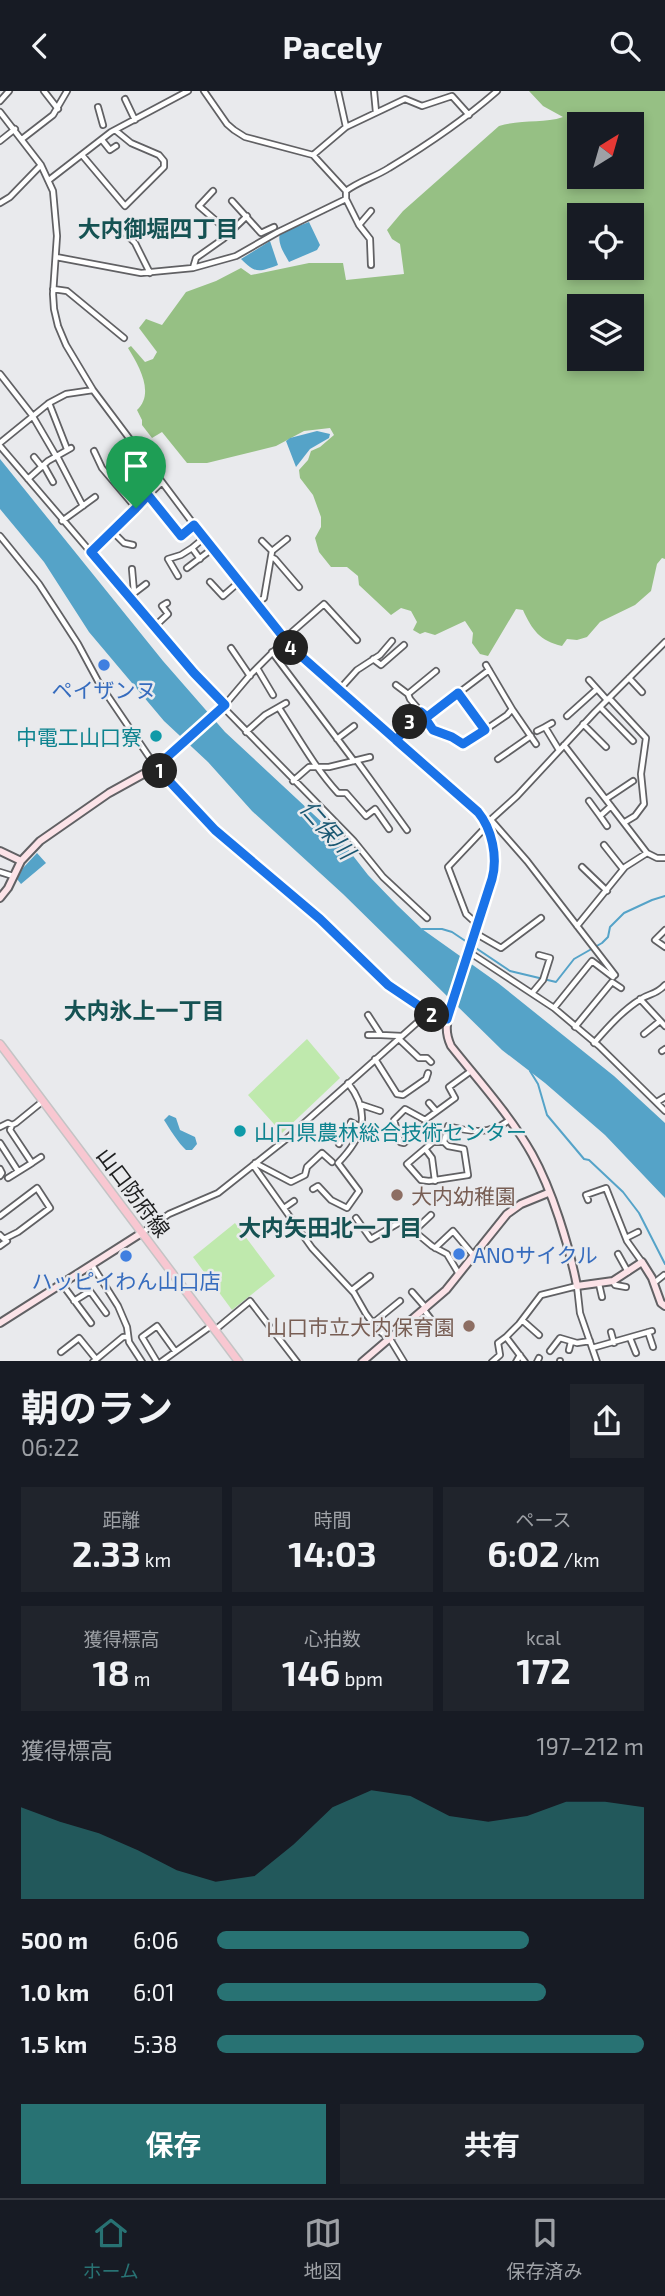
<!DOCTYPE html>
<html lang="ja">
<meta charset="utf-8">
<style>
:root{--surface:#171b24;--page:#20242c;--text:#f1f3f6;--muted:#9ea1a6;--line:#363941;--accent:#287273}
body{margin:0;font-family:"Exo 2","Noto Sans JP",sans-serif;background:var(--page);color:var(--text);height:100vh;display:flex;flex-direction:column;font-size:26px;white-space:nowrap}
*{box-sizing:border-box;margin:0}
p{font-size:23px;color:var(--muted)}
.icon{flex:none;width:38px;height:38px;fill:none;stroke:currentColor;stroke-width:2;stroke-linecap:round;stroke-linejoin:round}
.map{position:relative;height:1270px;overflow:hidden}
.panel{display:flex;flex-direction:column;background:var(--surface);flex:1}
.panel>*{flex:none}
.needle{width:46px;rotate:37deg}
.buttons{position:absolute;left:567px;top:21px;display:grid;gap:14px}
.buttons a{display:grid;place-items:center;width:77px;height:77px;border-radius:0px;background:var(--surface);box-shadow:0 4px 10px #0003;font-size:35px}
.pin{position:absolute;display:grid;place-items:center;width:60px;height:60px;color:#fff;margin:-72px -30px;border-radius:50% 50% 50% 0;rotate:-45deg;box-shadow:0 0 7px #0007}
.pin .icon{rotate:45deg}
.km{position:absolute;width:35px;height:35px;margin:-18px;border-radius:50%;background:#222;color:#fff;font-size:19px;line-height:35px;text-align:center}
.round{display:grid;place-items:center;flex:none;width:74px;height:74px;border-radius:0px;background:var(--page)}
.head{display:flex;align-items:center;justify-content:space-between;height:119px;padding:0 21px}
h1{font-size:38px;font-weight:700;line-height:52px}
.figures{display:grid;grid-template-columns:repeat(3,1fr);gap:10px;height:119px;padding:7px 21px}
.figures div{display:grid;align-content:center;border-radius:0px;background:var(--page);text-align:center}
.figures b{font-size:35px;font-weight:700}
.figures small{font-size:19px;font-weight:400}
.figures p{font-size:19px}
.chart{height:196px;padding:14px 21px}
.chart p{display:flex;justify-content:space-between}
.chart svg{width:100%;height:126px;margin-top:7px;fill:var(--accent);opacity:.7}
.action{display:flex;gap:14px;margin-top:auto;padding:14px 21px}
.action a{flex:1;height:80px;border-radius:0px;background:var(--accent);color:#fff;font-size:28px;font-weight:700;line-height:80px;text-align:center}
.action a+a{background:var(--page);color:var(--text)}
ul{padding:0 21px;list-style:none;font-size:23px}
li{display:grid;grid-template-columns:112px 84px 1fr;align-items:center;height:52px}
li i{height:18px;border-radius:9px;background:var(--accent)}
header{display:flex;justify-content:space-between;align-items:center;height:91px;padding:0 21px;background:var(--surface);font-size:32px;font-weight:700}
.dock{display:flex;justify-content:space-around;align-items:center;height:98px;border-top:2px solid var(--line);background:var(--surface);font-size:19px;color:var(--muted)}
.dock a{display:grid;justify-items:center;gap:4px}
.dock .selected{color:var(--accent)}
.map>svg:first-child{display:block}
</style>
<header><svg class="icon" aria-label="back" viewBox="0 0 24 24"><path d="M15 5l-7 7 7 7"/></svg>Pacely<svg class="icon" aria-label="search" viewBox="0 0 24 24"><circle cx="10" cy="10" r="6"/><path d="M15 15l6 6"/></svg></header>
<div class="map">
<svg width="665" height="1271" viewBox="0 0 665 1271">
<rect width="100%" height="100%" fill="#e9eaed"/>
<path fill="#bfe9ad" d="M307,948L340,987L282,1042L248,1004Z
M235,1132L275,1185L232,1219L193,1166Z"/>
<path fill="#96c084" fill-rule="evenodd" d="M529,0H665V468L662,467L657,473L651,500L635,514L600,531L587,546L577,549L567,548L562,555C540,550 532,539 523,519L516,518L488,565L480,563L472,552L473,542L465,530L435,544L425,541L420,543L413,539L417,531L411,520L401,517L391,524L359,494L358,485L347,476H331L319,461L315,447L321,436V426L313,404L300,387L299,379L308,369L311,360L320,356L334,344L330,337L304,340L276,355L207,372H187L162,341L152,347L142,334V329L137,319C155,302 139,275 128,257L131,255L145,271L153,268L157,261L139,237L146,228L162,234L186,201L216,190L241,177L251,184L309,172H343L346,189L404,183L400,153L392,148L387,139L403,120L499,35C521,28 543,33 563,26L543,15ZM579,33H632V86H579ZM579,124H632V177H579ZM579,215H632V268H579Z"/>
<path fill="#55a3c8" d="M309,131L320,154L317,159L289,171C284,162 277,152 280,142Z
M270,150L278,174C259,181 256,183 241,168Z
M317,340L330,343L329,347L310,358L296,376L286,350L290,347Z
M0,368L163,570L225,641L340,748L368,784L397,814L422,838L498,892L614,985L665,1032V1107L605,1044L545,992L502,959L343,803L252,720L208,671L164,630L89,541L44,471L0,418Z
M37,762L46,772L21,793L17,788L23,777Z
M169,1024L176,1027L180,1039L195,1046L197,1053L192,1059H186C179,1053 169,1037 164,1029Z"/>
<g fill="none" stroke-linecap="round" stroke-linejoin="round">
<path stroke="#55a3c8" stroke-width="2" d="M422,838H442L452,841L510,880L556,891L574,868L602,852L608,846L610,836L624,822L652,809L665,805
M530,980L538,993L547,1024L584,1068L589,1069L623,1101L639,1122L665,1173"/>
<g stroke="#616164" stroke-width="8">
<path id="street" d="M44,0L58,18
M204,0L227,33L234,39L245,46L313,64L346,100
M338,0L346,36
M374,0L376,21
M125,8L135,29
M0,10L9,0
M98,16L103,34
M0,21L41,74L53,100L57,145L53,203L54,218L58,235L66,254L93,299L204,447L292,557L471,713C489,732 495,754 495,780L450,919
M22,48L53,24L67,0
M102,49L110,59L116,55
M0,50L15,38
M82,64L125,115L164,76V70L159,64L131,52L115,39
M313,64L346,36L405,8L422,15L452,5L469,24
M49,89L111,41L188,0
M213,100L199,115L229,141
M346,108L359,134L370,148L371,174
M232,110L261,142L274,136
M0,112L10,106L41,74
M359,134L371,120
M123,140L135,152L150,182
M56,166L141,182L193,177L236,165L278,141L346,108V100C359,90 375,86 389,77C427,54 464,29 497,0
M193,177L196,167L223,148L247,125
M53,198L67,200L124,247
M0,283L32,324L56,365
M49,312L67,358
M0,352L49,312L66,303L93,299
M0,355L194,582L225,614
M94,360L102,377L136,417
M57,365L83,415
M34,366L42,376
M44,375L53,391
M28,388L48,370L71,357
M148,404L181,445L194,434
M62,430L95,406
M112,440L124,452L133,454
M0,445L39,493L78,553L99,592L156,676L181,704L215,739L320,828L388,894L434,925L440,928L447,927
M262,450L272,460
M91,461L162,391
M271,466L275,468L299,496
M200,468L192,457L204,447
M187,477L212,458
M132,478L134,501
M178,485L168,468L181,464L192,457
M210,491L223,505L239,491
M129,506L146,493
M256,513L264,507L272,460L287,448
M154,536L168,523L162,515L167,512
M284,548L324,513L357,549
M231,557L250,585
M272,561L354,670
M373,568L381,574L404,554
M257,577L273,604
M629,587L642,601
M589,589L607,609
M396,594L408,603
M339,599L357,579L380,564L392,550
M458,602L485,639
M609,607L646,647L641,683L644,713L635,725L625,731
M223,616L353,749L383,786L427,827
M600,616L633,650
M279,617C298,646 315,677 338,702H346L366,725L375,718L389,738
M512,618L536,653
M421,621L433,639L452,646L463,654L507,624L512,618L486,574
M567,625L597,598
M427,626L489,579
M552,632L545,636L559,659
M583,633L606,656
M537,640L545,636
M246,641L265,624L286,612
M337,648L354,635
M396,649L421,621L410,608L408,603L436,580
M181,653L223,616L251,583L285,549
M564,654L647,762L657,767H665
M498,668L531,645
M357,670L407,739
M293,690L309,676H329L370,666
M606,708L633,690
M589,710L600,725
M491,729L527,770L615,884
M486,733L517,705L595,621L665,551
M607,735L600,725L611,715
M604,754L623,778
M582,776L607,800
M0,781L13,785
M478,834L466,823L448,776L482,740L488,738
M577,835L625,776L647,762
M665,839L655,849L665,856
M475,842L501,857L541,827
M469,861L554,917L599,955L665,1020
M533,901L543,889L550,867L539,864
M640,908L665,935
M554,917L592,870L613,886L614,884
M368,924L381,944L402,945
M575,936L612,891L621,897
M644,943L660,930
M368,944H381
M399,948L419,967H427L431,971
M594,952C608,936 623,919 641,908C650,902 656,904 665,894
M662,960L665,958
M375,968L397,1003L403,1004L426,988L428,982
M657,1011L665,1006
M429,1012L436,1020
M362,1014L380,1020
M425,1029L427,1032L404,1052L400,1051L394,1029L405,1018L425,1029L455,1007L449,996L471,980
M0,1036L8,1032L12,1034L16,1032L43,1010
M444,1051L448,1055L464,1058L468,1084L429,1090L421,1089L407,1073L433,1051H444L448,1035C470,1041 489,1044 508,1030
M0,1052L18,1080
M339,1053L351,1031L361,1036
M426,1059L432,1067L435,1090
M32,1072L41,1066
M255,1072L291,1091L305,1084L307,1076L322,1062L332,1071
M253,1074L312,1157L354,1202L366,1223L378,1239L390,1248L404,1271
M0,1078L2,1082L0,1085
M8,1087L32,1072L10,1039L12,1034
M313,1098L318,1095L331,1109L347,1117L359,1100L338,1072C363,1046 372,1023 348,992
M588,1109L586,1104L606,1097L627,1150L642,1171
M284,1117L294,1110
M0,1125L37,1097L50,1117L18,1141L4,1148L0,1144
M356,1127L371,1148L402,1130L432,1155L447,1163L459,1183
M414,1140L431,1124
M143,1141L169,1123L218,1102L285,1049L429,921
M626,1147L638,1141
M0,1155L7,1150
M435,1157L453,1140L474,1165
M618,1163L628,1181
M92,1174L118,1215L127,1236L129,1251L142,1271
M613,1190L615,1194L626,1196
M654,1192L664,1184
M62,1193L91,1232
M599,1193L602,1206
M352,1199L370,1185
M412,1201L426,1217
M74,1210L90,1200L106,1222
M424,1219L440,1240
M522,1229L539,1244
M373,1232L400,1210
M215,1239L250,1210L297,1271
M611,1241L614,1252
M648,1241L653,1256
M630,1247L636,1262
M592,1257L652,1240
M569,1259L571,1251
M550,1260L560,1247L577,1252L590,1250
M61,1261L79,1247L96,1268
M560,1270V1271
M93,1271L123,1246H128
M157,1271L142,1246L157,1235L175,1260
M161,1271L211,1235
M492,1271L500,1264L498,1252L506,1246
M516,1271L520,1264
M525,1271L506,1246L519,1233L541,1204L577,1195L580,1222L597,1271
M537,1271L539,1267"/>
</g>
<g stroke="#616164" stroke-width="10">
<path id="secondary" d="M0,760L21,770
M0,807L8,797L21,770L40,750L109,702L156,676L181,653
M450,919C446,932 445,942 451,955C478,989 510,1024 532,1063C552,1099 569,1154 577,1195L613,1190L642,1171L652,1187L661,1212L665,1215
M0,1232L143,1141
M362,1271L446,1199L507,1123L521,1113L548,1102"/>
</g>
<g stroke="#c4c4c5" stroke-width="10">
<path id="primary" d="M0,953L239,1271"/>
</g>
<use href="#street" stroke="#fff" stroke-width="4.5"/>
<use href="#secondary" stroke="#fce3e8" stroke-width="6"/>
<use href="#primary" stroke="#f8c7d1" stroke-width="7"/>
</g>
<g fill="none" stroke-linecap="round" stroke-linejoin="round">
<g stroke="#fff" stroke-width="14">
<path id="route" d="M136,417L91,461L194,582L225,614L156,676L215,739L320,828L388,894L434,925L440,928H447L492,788C498,766 492,738 478,721L396,649L421,621L433,639L452,646L463,653L485,639L458,602L427,626L421,621L396,649L292,557L194,434L181,445L148,404L136,417"/>
</g>
<use href="#route" stroke="#1a73e8" stroke-width="9"/>
</g>
<g fill="#3f7fe0" stroke="#e9eaed" stroke-width="2.5">
<circle cx="104" cy="574" r="7"/>
<circle cx="459" cy="1163" r="7"/>
<circle cx="126" cy="1165" r="7"/>
</g>
<g fill="#0f9aa8" stroke="#e9eaed" stroke-width="2.5">
<circle cx="156" cy="645" r="7"/>
<circle cx="240" cy="1040" r="7"/>
</g>
<g fill="#8d6e63" stroke="#e9eaed" stroke-width="2.5">
<circle cx="397" cy="1104" r="7"/>
<circle cx="469" cy="1235" r="7"/>
</g>
<g text-anchor="middle" dominant-baseline="central" stroke-width="5" stroke-linejoin="round" paint-order="stroke">
<g font-size="21" fill="#366cbe" stroke="#e9eaed">
<text x="104" y="598">ペイザンヌ</text>
<text x="473" y="1163" text-anchor="start">ANOサイクル</text>
<text x="126" y="1189">ハッピイわん山口店</text>
</g>
<g font-size="21" fill="#0d838f" stroke="#e9eaed" text-anchor="end">
<text x="142" y="645">中電工山口寮</text>
<text x="254" y="1040" text-anchor="start">山口県農林総合技術センター</text>
</g>
<g font-size="21" fill="#1d1e1f" stroke="#e9eaed">
<text transform="translate(134 1101) rotate(53)">山口防府線</text>
</g>
<g font-size="21" fill="#785e54" stroke="#e9eaed" text-anchor="start">
<text x="411" y="1104">大内幼稚園</text>
<text x="455" y="1235" text-anchor="end">山口市立大内保育園</text>
</g>
<g font-size="23" font-weight="bold" fill="#155253" stroke="#e9eaed">
<text x="158" y="137">大内御堀四丁目</text>
<text x="144" y="919">大内氷上一丁目</text>
<text x="330" y="1136">大内矢田北一丁目</text>
</g>
<g font-size="23" font-style="italic" fill="#1a5772" stroke="#e9eaed">
<text transform="translate(328 738) rotate(49)">仁保川</text>
</g>
</g>
</svg>
<div class="buttons">
<a><svg class="needle" viewBox="-14 -14 28 28"><path d="M0-13l5 13h-10z" fill="#e53935"/><path d="M0 13l5-13h-10z" fill="#9ea1a6"/></svg></a>
<a><svg class="icon" aria-label="locate" viewBox="0 0 24 24"><circle cx="12" cy="12" r="6"/><path d="M12 2v4M12 18v4M2 12h4M18 12h4"/></svg></a>
<a><svg class="icon" aria-label="layers" viewBox="0 0 24 24"><path d="M12 4l9 5-9 5-9-5zM3 14l9 5 9-5"/></svg></a>
</div>
<div class="pin" style="left:136px;top:417px;background:#1e9e55"><svg class="icon" aria-label="arrive" viewBox="0 0 24 24"><path d="M6 21V4h12l-3 4 3 4H6"/></svg></div>
<b class="km" style="left:160px;top:680px">1</b>
<b class="km" style="left:432px;top:924px">2</b>
<b class="km" style="left:410px;top:631px">3</b>
<b class="km" style="left:291px;top:557px">4</b>
</div>
<section class="panel">
<div class="head"><div><h1>朝のラン</h1><p>06:22</p></div><a class="round"><svg class="icon" aria-label="share" viewBox="0 0 24 24"><path d="M12 15V3M7 8l5-5 5 5M5 13v7h14v-7"/></svg></a></div>
<div class="figures">
<div><p>距離</p><b>2.33<small> km</small></b></div>
<div><p>時間</p><b>14:03</b></div>
<div><p>ペース</p><b>6:02<small> /km</small></b></div>
</div>
<div class="figures">
<div><p>獲得標高</p><b>18<small> m</small></b></div>
<div><p>心拍数</p><b>146<small> bpm</small></b></div>
<div><p>kcal</p><b>172</b></div>
</div>
<div class="chart"><p><span>獲得標高</span>197–212 m</p>
<svg viewBox="0 0 160 44" preserveAspectRatio="none"><path d="M0 44V12L10 17L20 21L30 27L40 34L50 38L60 36L70 25L80 12L90 6L100 8L110 15L120 17L130 15L140 10L150 10L160 12V44z"/></svg>
</div>
<ul>
<li><b>500 m</b>6:06<i style="width:73%"></i></li>
<li><b>1.0 km</b>6:01<i style="width:77%"></i></li>
<li><b>1.5 km</b>5:38<i style="width:100%"></i></li>
</ul>
<div class="action"><a>保存</a><a>共有</a></div>
</section>
<nav class="dock">
<a class="selected"><svg class="icon" aria-label="home" viewBox="0 0 24 24"><path d="M3 11l9-7 9 7M6 9v11h12V9"/></svg>ホーム</a>
<a><svg class="icon" aria-label="map" viewBox="0 0 24 24"><path d="M3 6l6-2 6 2 6-2v14l-6 2-6-2-6 2zM9 4v14M15 6v14"/></svg>地図</a>
<a><svg class="icon" aria-label="saved" viewBox="0 0 24 24"><path d="M7 4h10v16l-5-4-5 4z"/></svg>保存済み</a>
</nav>
